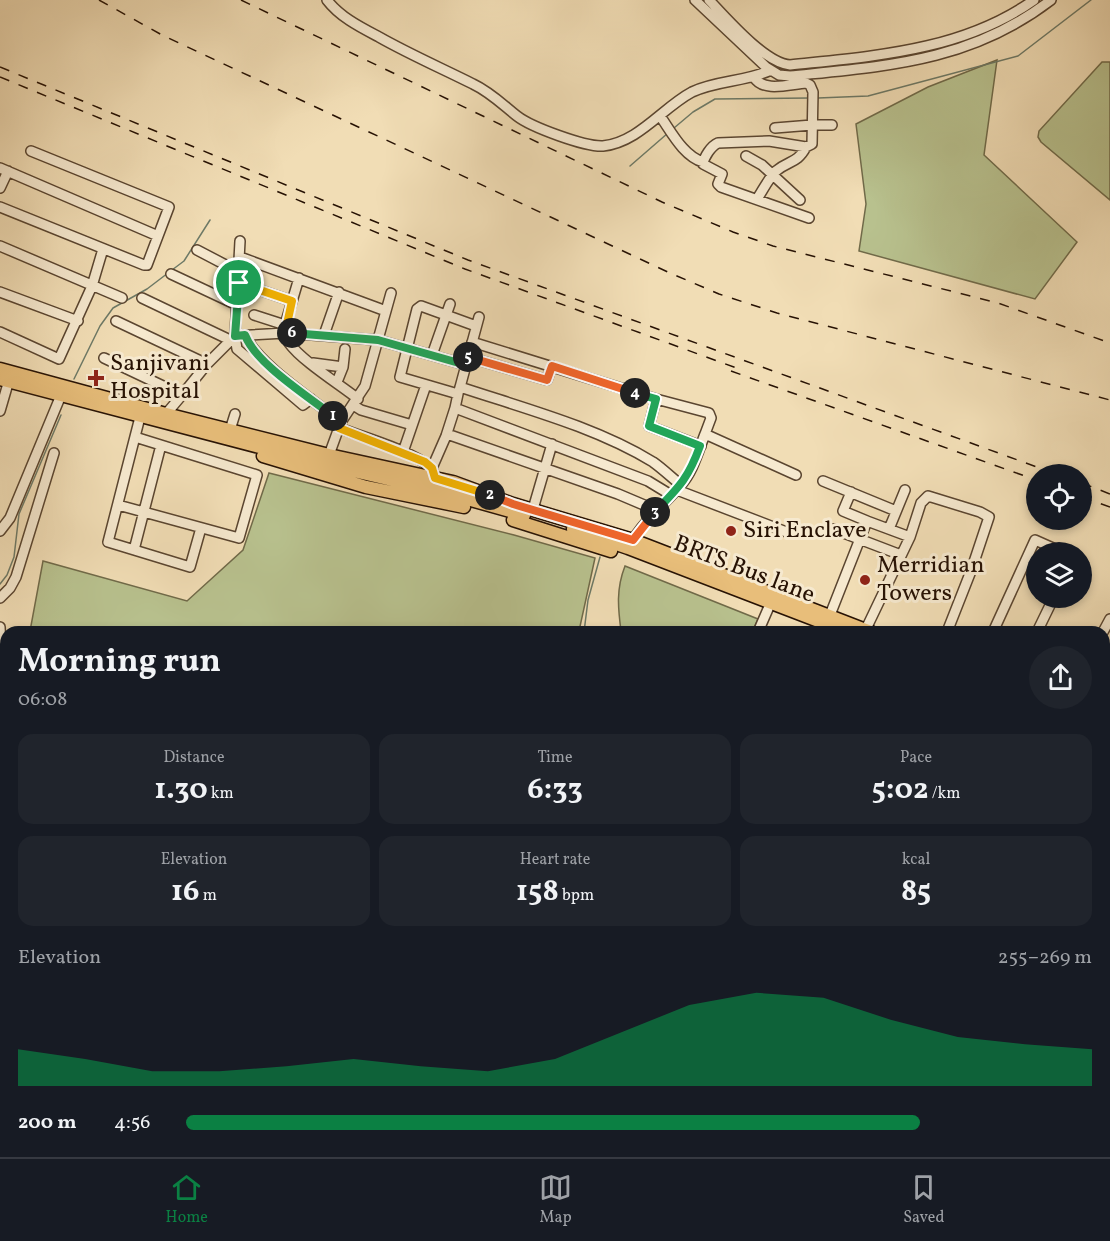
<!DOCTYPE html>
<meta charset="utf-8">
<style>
:root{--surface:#171b24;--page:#20242c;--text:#f1f3f6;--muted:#9ea1a6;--line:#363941;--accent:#0b8043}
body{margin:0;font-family:Vollkorn,serif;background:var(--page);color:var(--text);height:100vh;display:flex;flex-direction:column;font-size:22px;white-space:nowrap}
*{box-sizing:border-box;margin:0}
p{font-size:20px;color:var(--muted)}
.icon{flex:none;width:33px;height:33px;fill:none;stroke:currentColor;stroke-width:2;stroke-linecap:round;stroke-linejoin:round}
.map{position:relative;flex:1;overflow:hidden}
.drawer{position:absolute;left:0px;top:626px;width:1110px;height:532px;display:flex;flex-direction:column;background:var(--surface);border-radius:18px 18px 0 0;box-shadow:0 3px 9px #0003}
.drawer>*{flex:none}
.buttons{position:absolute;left:1026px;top:464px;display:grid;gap:12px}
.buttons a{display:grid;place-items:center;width:66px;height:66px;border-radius:50%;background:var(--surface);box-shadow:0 3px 9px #0003;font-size:30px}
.pin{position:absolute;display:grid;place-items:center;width:51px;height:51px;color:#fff;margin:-26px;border:3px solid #fff;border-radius:50%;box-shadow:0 2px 6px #0007}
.km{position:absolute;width:30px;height:30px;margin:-15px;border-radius:50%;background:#222;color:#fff;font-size:16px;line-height:30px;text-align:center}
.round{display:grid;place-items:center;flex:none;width:63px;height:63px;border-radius:32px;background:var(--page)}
.overview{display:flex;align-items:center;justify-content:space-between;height:102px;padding:0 18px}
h1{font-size:33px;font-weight:700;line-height:45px}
.figures{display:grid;grid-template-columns:repeat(3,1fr);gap:9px;height:102px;padding:6px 18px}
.figures div{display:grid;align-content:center;border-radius:15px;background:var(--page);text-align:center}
.figures b{font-size:30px;font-weight:700}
.figures small{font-size:16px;font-weight:400}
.figures p{font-size:16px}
.chart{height:168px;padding:12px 18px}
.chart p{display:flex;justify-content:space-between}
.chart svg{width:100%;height:108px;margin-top:6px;fill:var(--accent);opacity:.7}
ul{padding:0 18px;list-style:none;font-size:20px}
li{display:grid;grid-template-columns:96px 72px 1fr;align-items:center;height:45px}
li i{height:15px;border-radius:8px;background:var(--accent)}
.dock{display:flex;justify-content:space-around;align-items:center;height:84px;border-top:2px solid var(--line);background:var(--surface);font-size:16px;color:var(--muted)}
.dock a{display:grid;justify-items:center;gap:3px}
.dock .on{color:var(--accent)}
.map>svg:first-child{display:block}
</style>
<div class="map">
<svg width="1110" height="1157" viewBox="0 0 1110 1157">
<rect width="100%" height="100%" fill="#f1ddb5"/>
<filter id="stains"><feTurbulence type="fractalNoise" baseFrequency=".00333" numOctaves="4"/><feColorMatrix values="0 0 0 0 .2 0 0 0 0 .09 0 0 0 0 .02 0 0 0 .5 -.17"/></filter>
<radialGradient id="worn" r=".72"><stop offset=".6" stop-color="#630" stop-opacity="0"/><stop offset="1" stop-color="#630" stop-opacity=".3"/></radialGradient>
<path fill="#b8c18e" stroke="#706a49" stroke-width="1.5" d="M997,60L984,155L1077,242L1035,299L859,251L866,204L856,124L928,87Z
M1102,62H1110V200L1041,142L1038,137L1039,131Z
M269,473L514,535L595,558L579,631H30L43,561L187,601L243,550Z
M625,566L758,619L753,631H621C618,608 616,589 625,566Z"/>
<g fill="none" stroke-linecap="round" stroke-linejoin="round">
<path stroke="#6d7966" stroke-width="1.5" d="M818,98L868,96L1018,56L1091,0
M674,128L693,112L715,99L810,98
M630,166L668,133
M172,270L184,261L210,220
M74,379L100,326L113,308L147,289L168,273
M0,584L7,575L14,557L19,514L61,415
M584,632L588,600L600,557"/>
<g stroke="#5a4530" stroke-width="12">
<path id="minor" d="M327,0C340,17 360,27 379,37C409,54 441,68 473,84C490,92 502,104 517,116C531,127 585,147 603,146C639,142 662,108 692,92C717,80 746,82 771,70
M695,0L766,67L779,75L790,76C887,66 970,62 1051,0
M709,0C727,19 765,63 790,65C874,56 962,51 1034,0
M754,77C763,93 790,84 806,83L810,85L813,92L812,144L806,147L769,141L718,143C711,146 704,157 703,164L722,174L718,184L721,187L809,218
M660,116C671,131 683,156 703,162
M775,128L812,125H832
M746,156L762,165L800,200
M0,168L158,236
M0,188L8,171
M757,199C763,190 768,179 776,171C789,160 797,164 806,147
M0,207L144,265H147L169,207L31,151
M240,241L235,336L237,349L303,405L311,399
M0,246L122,298
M197,250L239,272
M240,257L386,311
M171,274L237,305
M299,278L285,325C285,331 285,337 289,343C302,361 339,384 358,399
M239,283L292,301
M0,292L78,321
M142,298L230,340
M254,315L285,325
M116,321L207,364
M0,332L59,359L92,286L103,249
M245,335C256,363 316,402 341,422
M324,335L339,292
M472,342L656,399L709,413L711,418L705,434
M432,355L450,304
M468,357L547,380L552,366
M104,358L182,395L207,364L235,336L285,333L378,340L466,365
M313,363L343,367
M337,382L343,367L345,349
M460,387C523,408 596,427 653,462C663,469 672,478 681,485
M459,391L479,317
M656,399L649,426L701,446
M353,405L361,410L412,425
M455,408L458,394L400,377L417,309L421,306L476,326
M0,411L7,387
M166,414L182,395
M139,421L108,542L190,567L201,528
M339,428C366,438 410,450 432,468
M230,430L235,414
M447,434L618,494L644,505L653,513
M403,452L426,385
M329,455L341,422L365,386L391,293
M823,481L896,511
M434,482L435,478L432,468L446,436L455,408L648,481L671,495
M677,490L789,533
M118,505L239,538L257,475L135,437
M533,509L552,444
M867,521L910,537
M833,529L901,555
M889,529L905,490
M0,531L10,518L59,400
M633,540C645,519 665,504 680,486C693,472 698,452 705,434L796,475
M134,550L161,445
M0,598L10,588L16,577L54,453
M830,615L867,521L843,511L851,492
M0,627L1,646L6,656L0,679
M866,629L910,537L921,503L928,496L980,512L989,517L971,571L947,632
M758,632L768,609
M993,632L1035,540L1062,552
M1037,632L1054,597
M1103,632L1110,619
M1104,656L1110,660
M1104,684L1110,687
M0,745L6,742
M1104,767L1110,763
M0,782L6,780
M1104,786L1110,792
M1104,831L1110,834
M0,859L6,842
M0,952L6,948
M1104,985L1110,986
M1104,992L1110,993
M0,1055L6,1056
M473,1157L474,1152"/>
</g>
<g stroke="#271204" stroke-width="15">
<path id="major" d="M0,369L166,414L329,455L453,482L513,504L633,540L871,632
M0,379L328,465L439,491L524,515
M263,456L366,487L464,507
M513,520L611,551
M573,529L628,548L847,632
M1104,738L1110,740
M1104,758L1110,755
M1104,811L1110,807
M0,1093L6,1094
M0,1104L6,1105
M275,1152L304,1157
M336,1152L362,1157
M503,1157L549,1152
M587,1157L626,1152"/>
</g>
<use href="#minor" stroke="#f6e9cf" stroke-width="9"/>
<use href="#major" stroke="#e8be7a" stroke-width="12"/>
<path stroke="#271204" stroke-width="1.5" stroke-dasharray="10 10" stroke-linecap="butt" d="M99,0L162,35L670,273L719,294L777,313L1110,400
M241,0L662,202L733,232L773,246L998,303L1110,343
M0,67L468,260L1056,474
M0,77L465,269L742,370
M731,371L1036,480
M1082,483L1110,494
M1082,497L1110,507"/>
<g stroke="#271204" stroke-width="15" stroke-linecap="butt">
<path id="major-bridge" d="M1104,797L1110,799"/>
</g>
<use href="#major-bridge" stroke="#e8be7a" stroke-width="12"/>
</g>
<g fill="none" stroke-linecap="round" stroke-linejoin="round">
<g stroke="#fff" stroke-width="12">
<path id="split-1" d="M239,283L235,336L245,335C256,364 308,396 333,416"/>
</g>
<g stroke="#fff" stroke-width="12">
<path id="split-2" d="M333,416L341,423L339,428L425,462L432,468L435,478L490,495"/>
</g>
<g stroke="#fff" stroke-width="12">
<path id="split-3" d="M490,495L513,504L633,540L655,512"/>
</g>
<g stroke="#fff" stroke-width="12">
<path id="split-4" d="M635,393L656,399L649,426L700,446C688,479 679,487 655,512"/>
</g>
<g stroke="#fff" stroke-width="12">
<path id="split-5" d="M468,357L547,380L552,366L635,393"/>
</g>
<g stroke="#fff" stroke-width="12">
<path id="split-6" d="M292,333L378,340L466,365L468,357"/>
</g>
<g stroke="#fff" stroke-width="12">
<path id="split-7" d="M239,283L292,301L285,333H292"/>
</g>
<use href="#split-1" stroke="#22a559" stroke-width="8"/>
<use href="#split-2" stroke="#f5b400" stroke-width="8"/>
<use href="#split-3" stroke="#f0652b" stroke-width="8"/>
<use href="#split-4" stroke="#22a559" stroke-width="8"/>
<use href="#split-5" stroke="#f0652b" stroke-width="8"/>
<use href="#split-6" stroke="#22a559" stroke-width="8"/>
<use href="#split-7" stroke="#f5b400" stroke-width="8"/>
</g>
<g fill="#8f2418" stroke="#f6e9cf" stroke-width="2">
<path d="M93 369h6v6h6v6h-6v6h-6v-6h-6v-6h6z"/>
<circle cx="731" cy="531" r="6"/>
<circle cx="865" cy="580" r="6"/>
</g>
<g text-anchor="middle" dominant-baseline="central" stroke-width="6" stroke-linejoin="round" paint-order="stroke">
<g font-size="24" fill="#271204" stroke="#f6e9cf" text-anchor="start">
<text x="110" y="364">Sanjivani<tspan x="110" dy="28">Hospital</tspan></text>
<text x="743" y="531">Siri Enclave</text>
<text x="877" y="566">Merridian<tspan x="877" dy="28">Towers</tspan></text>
</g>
<g font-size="24" fill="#271204" stroke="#f6e9cf">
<text transform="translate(744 570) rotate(21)">BRTS Bus lane</text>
</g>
</g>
<rect width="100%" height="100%" filter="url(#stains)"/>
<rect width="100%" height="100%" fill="url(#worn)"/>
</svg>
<div class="buttons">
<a><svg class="icon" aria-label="locate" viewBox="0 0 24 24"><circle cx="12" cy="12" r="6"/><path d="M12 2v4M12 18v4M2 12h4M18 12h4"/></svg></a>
<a><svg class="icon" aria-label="layers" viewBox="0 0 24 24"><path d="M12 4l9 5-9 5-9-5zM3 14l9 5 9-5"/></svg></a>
</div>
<div class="pin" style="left:239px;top:283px;background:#1e9e55"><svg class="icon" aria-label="arrive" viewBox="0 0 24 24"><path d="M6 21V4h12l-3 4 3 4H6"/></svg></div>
<b class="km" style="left:333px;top:416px">1</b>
<b class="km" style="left:490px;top:495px">2</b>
<b class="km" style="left:655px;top:512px">3</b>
<b class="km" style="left:635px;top:393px">4</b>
<b class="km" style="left:468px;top:357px">5</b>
<b class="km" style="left:292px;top:333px">6</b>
<section class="drawer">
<div class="overview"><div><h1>Morning run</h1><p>06:08</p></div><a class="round"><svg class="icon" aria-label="share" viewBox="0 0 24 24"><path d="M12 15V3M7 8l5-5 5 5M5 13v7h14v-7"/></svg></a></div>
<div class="figures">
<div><p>Distance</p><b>1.30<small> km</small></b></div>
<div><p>Time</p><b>6:33</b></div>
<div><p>Pace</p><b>5:02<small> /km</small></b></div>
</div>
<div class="figures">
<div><p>Elevation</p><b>16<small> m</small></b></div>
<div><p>Heart rate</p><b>158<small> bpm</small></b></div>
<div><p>kcal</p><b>85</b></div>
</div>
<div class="chart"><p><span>Elevation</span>255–269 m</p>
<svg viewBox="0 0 160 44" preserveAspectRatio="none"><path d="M0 44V29L10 33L20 38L30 38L40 36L50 33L60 36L70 38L80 33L90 22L100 11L110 6L120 8L130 17L140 24L150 27L160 29V44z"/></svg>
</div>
<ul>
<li><b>200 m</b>4:56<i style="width:81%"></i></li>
</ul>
</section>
</div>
<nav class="dock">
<a class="on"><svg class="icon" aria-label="home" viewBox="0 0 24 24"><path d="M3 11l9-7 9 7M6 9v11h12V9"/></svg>Home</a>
<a><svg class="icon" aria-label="map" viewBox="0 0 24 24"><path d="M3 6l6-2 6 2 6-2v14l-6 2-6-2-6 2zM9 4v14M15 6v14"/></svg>Map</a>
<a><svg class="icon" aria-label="saved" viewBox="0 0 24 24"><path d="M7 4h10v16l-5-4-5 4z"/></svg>Saved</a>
</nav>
